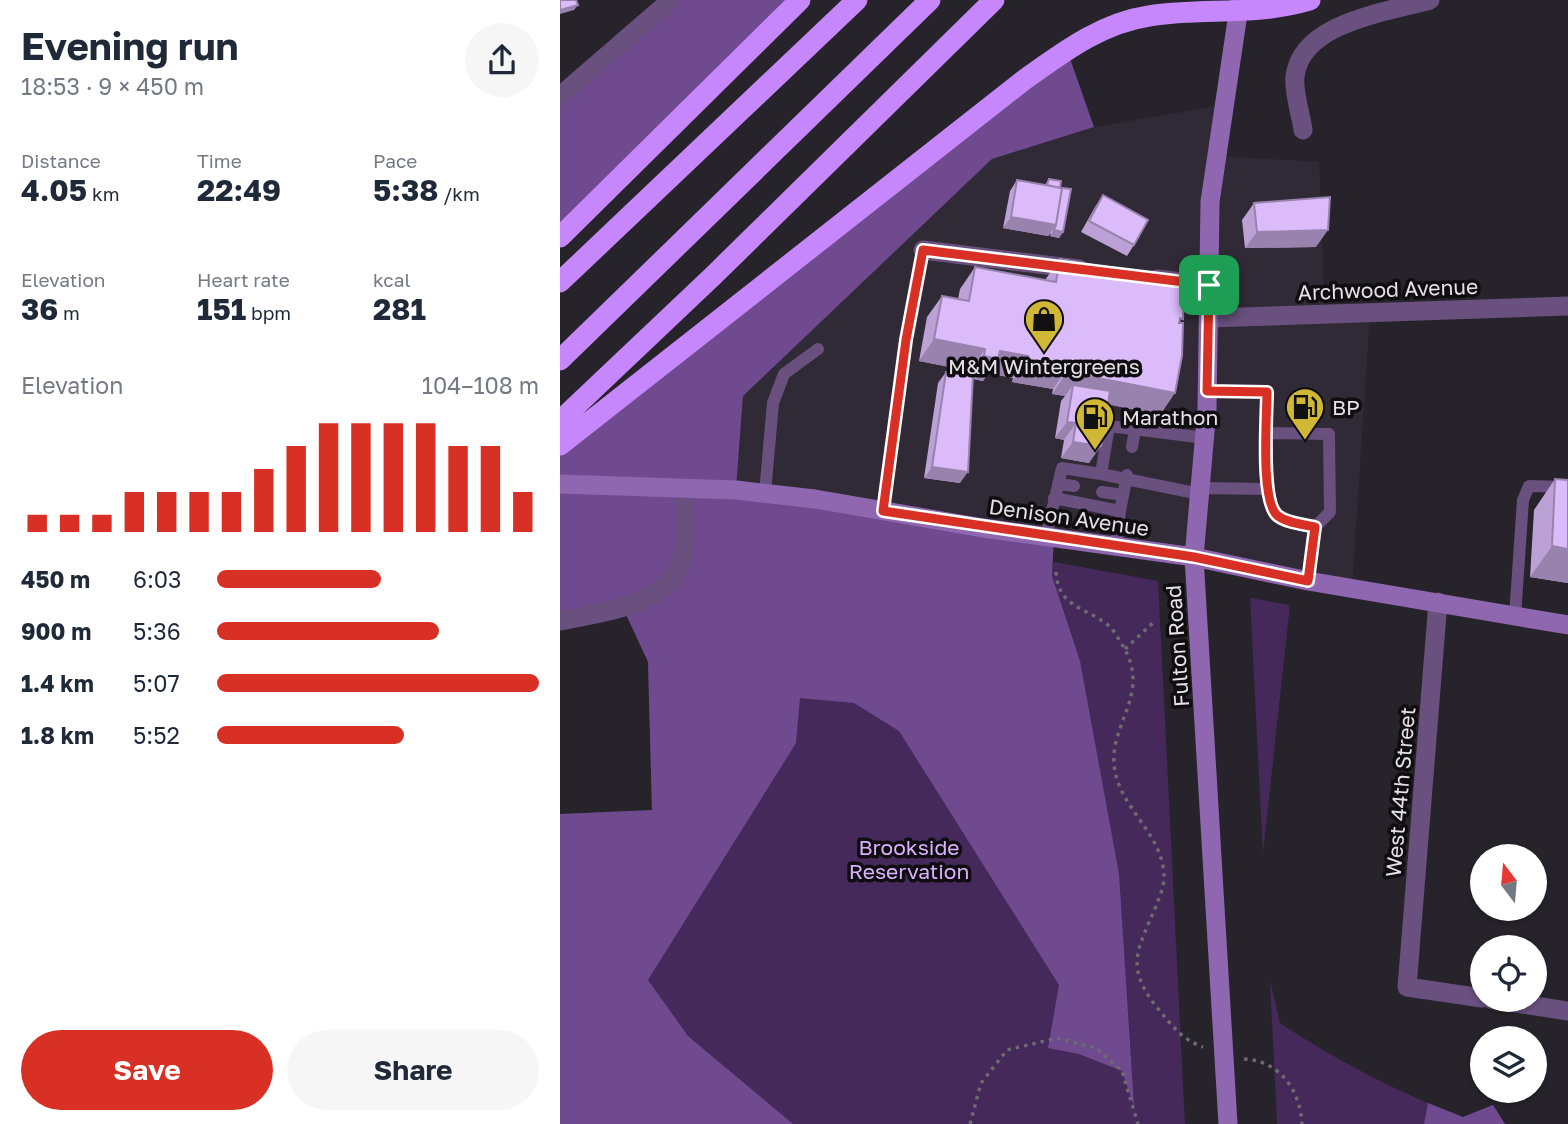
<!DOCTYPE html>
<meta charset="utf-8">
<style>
:root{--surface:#fff;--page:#f6f6f7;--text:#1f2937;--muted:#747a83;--accent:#d93025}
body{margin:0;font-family:"Golos Text",sans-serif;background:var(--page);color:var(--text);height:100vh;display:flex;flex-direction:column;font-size:26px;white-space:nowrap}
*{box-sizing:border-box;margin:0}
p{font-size:23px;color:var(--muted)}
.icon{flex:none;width:38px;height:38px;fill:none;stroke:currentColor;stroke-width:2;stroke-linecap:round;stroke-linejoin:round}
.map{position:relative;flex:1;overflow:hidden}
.side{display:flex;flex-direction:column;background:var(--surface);width:560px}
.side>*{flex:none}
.needle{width:46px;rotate:344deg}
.fabs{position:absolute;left:910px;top:844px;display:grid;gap:14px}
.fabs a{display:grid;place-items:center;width:77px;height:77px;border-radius:50%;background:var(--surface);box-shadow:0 2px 5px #0004;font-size:35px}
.pin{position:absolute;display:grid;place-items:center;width:60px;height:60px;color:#fff;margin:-30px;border-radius:14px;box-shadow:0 4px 10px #0006}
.round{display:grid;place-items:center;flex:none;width:74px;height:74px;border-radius:37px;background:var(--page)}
.overview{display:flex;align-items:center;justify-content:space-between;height:119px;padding:0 21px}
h1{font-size:38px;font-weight:700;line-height:52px}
.metrics{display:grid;grid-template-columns:repeat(3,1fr);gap:10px;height:119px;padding:7px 21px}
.metrics div{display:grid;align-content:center}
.metrics b{font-size:30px;font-weight:700}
.metrics small{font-size:19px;font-weight:400}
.metrics p{font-size:19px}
.chart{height:196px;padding:14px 21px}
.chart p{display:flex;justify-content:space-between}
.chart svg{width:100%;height:126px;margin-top:7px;stroke:var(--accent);stroke-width:6}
.primary-button{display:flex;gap:14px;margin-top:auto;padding:14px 21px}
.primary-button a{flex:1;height:80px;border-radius:42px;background:var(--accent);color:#fff;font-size:28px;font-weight:700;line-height:80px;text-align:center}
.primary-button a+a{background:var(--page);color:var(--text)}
ul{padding:0 21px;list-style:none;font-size:23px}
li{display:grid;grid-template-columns:112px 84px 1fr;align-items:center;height:52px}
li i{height:18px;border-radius:9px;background:var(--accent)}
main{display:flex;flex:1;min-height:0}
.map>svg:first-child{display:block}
</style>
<main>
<section class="side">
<div class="overview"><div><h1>Evening run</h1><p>18:53 · 9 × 450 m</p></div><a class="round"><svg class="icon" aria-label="share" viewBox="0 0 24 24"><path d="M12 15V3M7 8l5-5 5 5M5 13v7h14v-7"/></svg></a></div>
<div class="metrics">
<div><p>Distance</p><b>4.05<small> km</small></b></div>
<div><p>Time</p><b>22:49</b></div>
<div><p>Pace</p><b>5:38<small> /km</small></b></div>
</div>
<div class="metrics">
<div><p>Elevation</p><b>36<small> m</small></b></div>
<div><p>Heart rate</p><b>151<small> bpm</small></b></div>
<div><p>kcal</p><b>281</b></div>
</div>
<div class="chart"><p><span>Elevation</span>104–108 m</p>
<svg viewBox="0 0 160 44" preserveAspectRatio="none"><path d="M5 44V38M15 44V38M25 44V38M35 44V30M45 44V30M55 44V30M65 44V30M75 44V22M85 44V14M95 44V6M105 44V6M115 44V6M125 44V6M135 44V14M145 44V14M155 44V30"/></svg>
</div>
<ul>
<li><b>450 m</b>6:03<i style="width:51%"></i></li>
<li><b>900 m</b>5:36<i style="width:69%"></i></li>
<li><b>1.4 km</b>5:07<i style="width:100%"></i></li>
<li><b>1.8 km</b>5:52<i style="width:58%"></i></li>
</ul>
<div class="primary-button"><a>Save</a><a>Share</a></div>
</section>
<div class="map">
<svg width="1008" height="1124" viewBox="0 0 1008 1124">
<rect width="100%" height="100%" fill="#27232a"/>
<path fill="#302a36" d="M664,105L657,156L759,162L765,314L810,313L792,587L176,490L183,396L432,159L534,127Z"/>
<path fill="#45295b" d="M494,562L598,581L625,1124H44L0,814L92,811L88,662L491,576Z
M690,598L730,605L703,853Z
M710,981L720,1023C777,1061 839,1093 903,1117L933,1105L945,1124H717Z"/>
<path fill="#6f4a8f" d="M111,0H228L0,237V96Z
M507,50L534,127L432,159L183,396L176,489L494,538L492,576L520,661L559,874L574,1106L562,1071L519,1054L488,1048L499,985L339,731L294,703L240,698L236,743L88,980L128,1036L233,1124H0V814L92,810L88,662L63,608L0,621V445Z
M868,1103L903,1117L933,1105L945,1124H864Z"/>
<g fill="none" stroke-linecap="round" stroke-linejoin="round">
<path stroke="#6d6a70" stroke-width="3.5" stroke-dasharray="3.5 5" stroke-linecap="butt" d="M496,572C498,607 525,607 548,625C554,630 559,640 563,646C591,693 551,722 554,764C557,806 601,831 604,874C605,884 600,895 597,904C577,951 564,967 599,1010C612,1026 623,1040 643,1047
M565,649L596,620
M684,1059C720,1061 740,1090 742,1124
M410,1124L421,1083L447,1050L497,1038L536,1048L562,1071L578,1124"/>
<path stroke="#69507e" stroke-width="12" d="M647,391L707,392V433L769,434L770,512L755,527L748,581
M572,447L575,430
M541,474L640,494
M498,484L514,486
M640,488L707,489V433
M707,489C712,522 725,520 755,527
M542,492L563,495
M205,493L213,403L224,374L258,349
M494,498L560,511L567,475
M323,511L346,340L363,250
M486,537L502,468L541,474L549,426L645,438
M556,547L560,511
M955,616L963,500L969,486L1008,487"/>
<path stroke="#69507e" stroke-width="19" d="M0,96L111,0
M743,130C741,114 733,92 735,76C742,22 828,12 870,0
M363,250L519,269
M597,279L648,285
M649,318L1008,306
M878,602L847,987L922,998
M0,621C42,612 116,606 124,552C127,532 124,508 124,487
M930,999L1008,1011"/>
<path stroke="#8f67b1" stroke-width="19" d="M0,484L176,490L255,499L423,528L634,557L748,581L1008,625
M668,1124L634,557L647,409L650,202L680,0"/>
<path stroke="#c787fc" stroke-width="21" d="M0,237L240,0
M0,282L297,0
M0,360L370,0
M0,421L154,275L434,0
M0,445L464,80C502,53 541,23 589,16C645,7 692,17 750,0"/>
</g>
<path fill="#bca1d6" d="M489,179L500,188L503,232L499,238L490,236L491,233L488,236L443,228L450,191L457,180L485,185Z
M543,195L574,245L567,256L521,232L535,207Z
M694,203L756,247L685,248L682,220Z
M500,259L620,323L600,415L548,404L529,463L501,458L504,440L495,438L501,401L505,396L492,394L493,389L452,382L453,378L428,373L423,381L413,379L400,483L364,478L378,383L386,372L410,375V371L359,361L367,317L382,296L398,299L400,289L415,267L485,280Z
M995,479L1008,480V583L970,577L974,510Z"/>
<path fill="#9983ae" d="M18,5L14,10L0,14V10Z
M451,217L496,225L488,236L443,228Z
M494,230L503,232L499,238L490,236Z
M768,230L756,247L685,248L697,232Z
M374,339L425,349L410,371L359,361Z
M440,351L468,356L453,378L428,373L423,381L409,378L424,356Z
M467,360L508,368L493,389L452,382Z
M507,372L615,393L600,415L511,397L513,385L505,396L492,394Z
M507,422L516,423L504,440L495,438Z
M513,442L541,446L529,463L501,458Z
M372,467L408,472L400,483L364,478Z
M992,546L1008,549V583L970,577Z"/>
<path fill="#dbbbf9" stroke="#9983ae" stroke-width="2" d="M0,0H16L18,5L0,10Z
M489,179L501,181L500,188L487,185Z
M457,180L502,188L496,225L451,217Z
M502,188L511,189L503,232L494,230L496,225Z
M543,195L588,220L574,245L529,221Z
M770,197L768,230L697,232L694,203Z
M500,259L624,281L623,319L620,318L619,323H623L622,356L615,393L507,372L508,368L467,360L468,356L440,351L438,359L424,356L425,349L374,339L382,296L409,301L415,267L496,282Z
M386,372L413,375L408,472L372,467Z
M513,385L550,391L541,446L513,442L516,423L507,422Z
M995,479L1008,480V549L992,546Z"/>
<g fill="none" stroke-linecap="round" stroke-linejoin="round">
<g stroke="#fff" stroke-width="14">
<path id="route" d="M363,250L649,285L647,391L707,392C707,416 700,503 718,516C727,523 743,524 755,527L748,581L634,557L323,511L346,340Z"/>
</g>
<use href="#route" stroke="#d93025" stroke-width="9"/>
</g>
<defs>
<g id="shop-pin" transform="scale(2.0125)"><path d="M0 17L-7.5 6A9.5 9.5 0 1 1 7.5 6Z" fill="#d0b736" stroke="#0f0d10"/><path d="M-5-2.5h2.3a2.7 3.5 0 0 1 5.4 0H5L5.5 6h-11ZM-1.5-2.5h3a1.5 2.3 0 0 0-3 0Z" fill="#111"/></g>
<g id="fuel-pin" transform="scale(2.0125)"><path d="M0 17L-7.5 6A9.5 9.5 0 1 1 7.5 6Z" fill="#d0b736" stroke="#0f0d10"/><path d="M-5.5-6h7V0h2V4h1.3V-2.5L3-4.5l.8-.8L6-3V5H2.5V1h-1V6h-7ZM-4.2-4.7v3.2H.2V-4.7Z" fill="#111"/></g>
</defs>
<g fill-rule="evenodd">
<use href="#shop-pin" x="484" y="319"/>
<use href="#fuel-pin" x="745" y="407"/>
<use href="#fuel-pin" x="535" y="417"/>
</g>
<g text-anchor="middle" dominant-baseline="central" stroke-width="7" stroke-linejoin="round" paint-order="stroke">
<g font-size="21" fill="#e4e2e6" stroke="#0f0d10">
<text transform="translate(828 289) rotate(-2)">Archwood Avenue</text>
<text transform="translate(509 517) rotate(8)">Denison Avenue</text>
<text transform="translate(617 646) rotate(-94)">Fulton Road</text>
<text transform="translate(840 792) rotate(-85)">West 44th Street</text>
</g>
<g font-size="21" fill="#e4e2e6" stroke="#0f0d10" text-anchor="start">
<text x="484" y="366" text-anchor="middle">M&amp;M Wintergreens</text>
<text x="772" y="407">BP</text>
<text x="562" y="417">Marathon</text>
</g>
<g font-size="21" fill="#dab1ff" stroke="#0f0d10">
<text x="349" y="847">Brookside<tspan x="349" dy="24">Reservation</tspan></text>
</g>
</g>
</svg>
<div class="fabs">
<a><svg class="needle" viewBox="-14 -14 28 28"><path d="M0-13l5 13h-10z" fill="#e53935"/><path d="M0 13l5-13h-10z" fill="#747a83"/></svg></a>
<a><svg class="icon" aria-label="locate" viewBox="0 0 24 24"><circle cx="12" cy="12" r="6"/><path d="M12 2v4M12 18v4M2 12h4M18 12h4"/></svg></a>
<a><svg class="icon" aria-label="layers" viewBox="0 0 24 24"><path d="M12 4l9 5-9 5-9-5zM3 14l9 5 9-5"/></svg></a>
</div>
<div class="pin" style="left:649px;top:285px;background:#1e9e55"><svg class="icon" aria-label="arrive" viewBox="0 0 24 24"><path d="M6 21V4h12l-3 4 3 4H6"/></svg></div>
</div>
</main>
